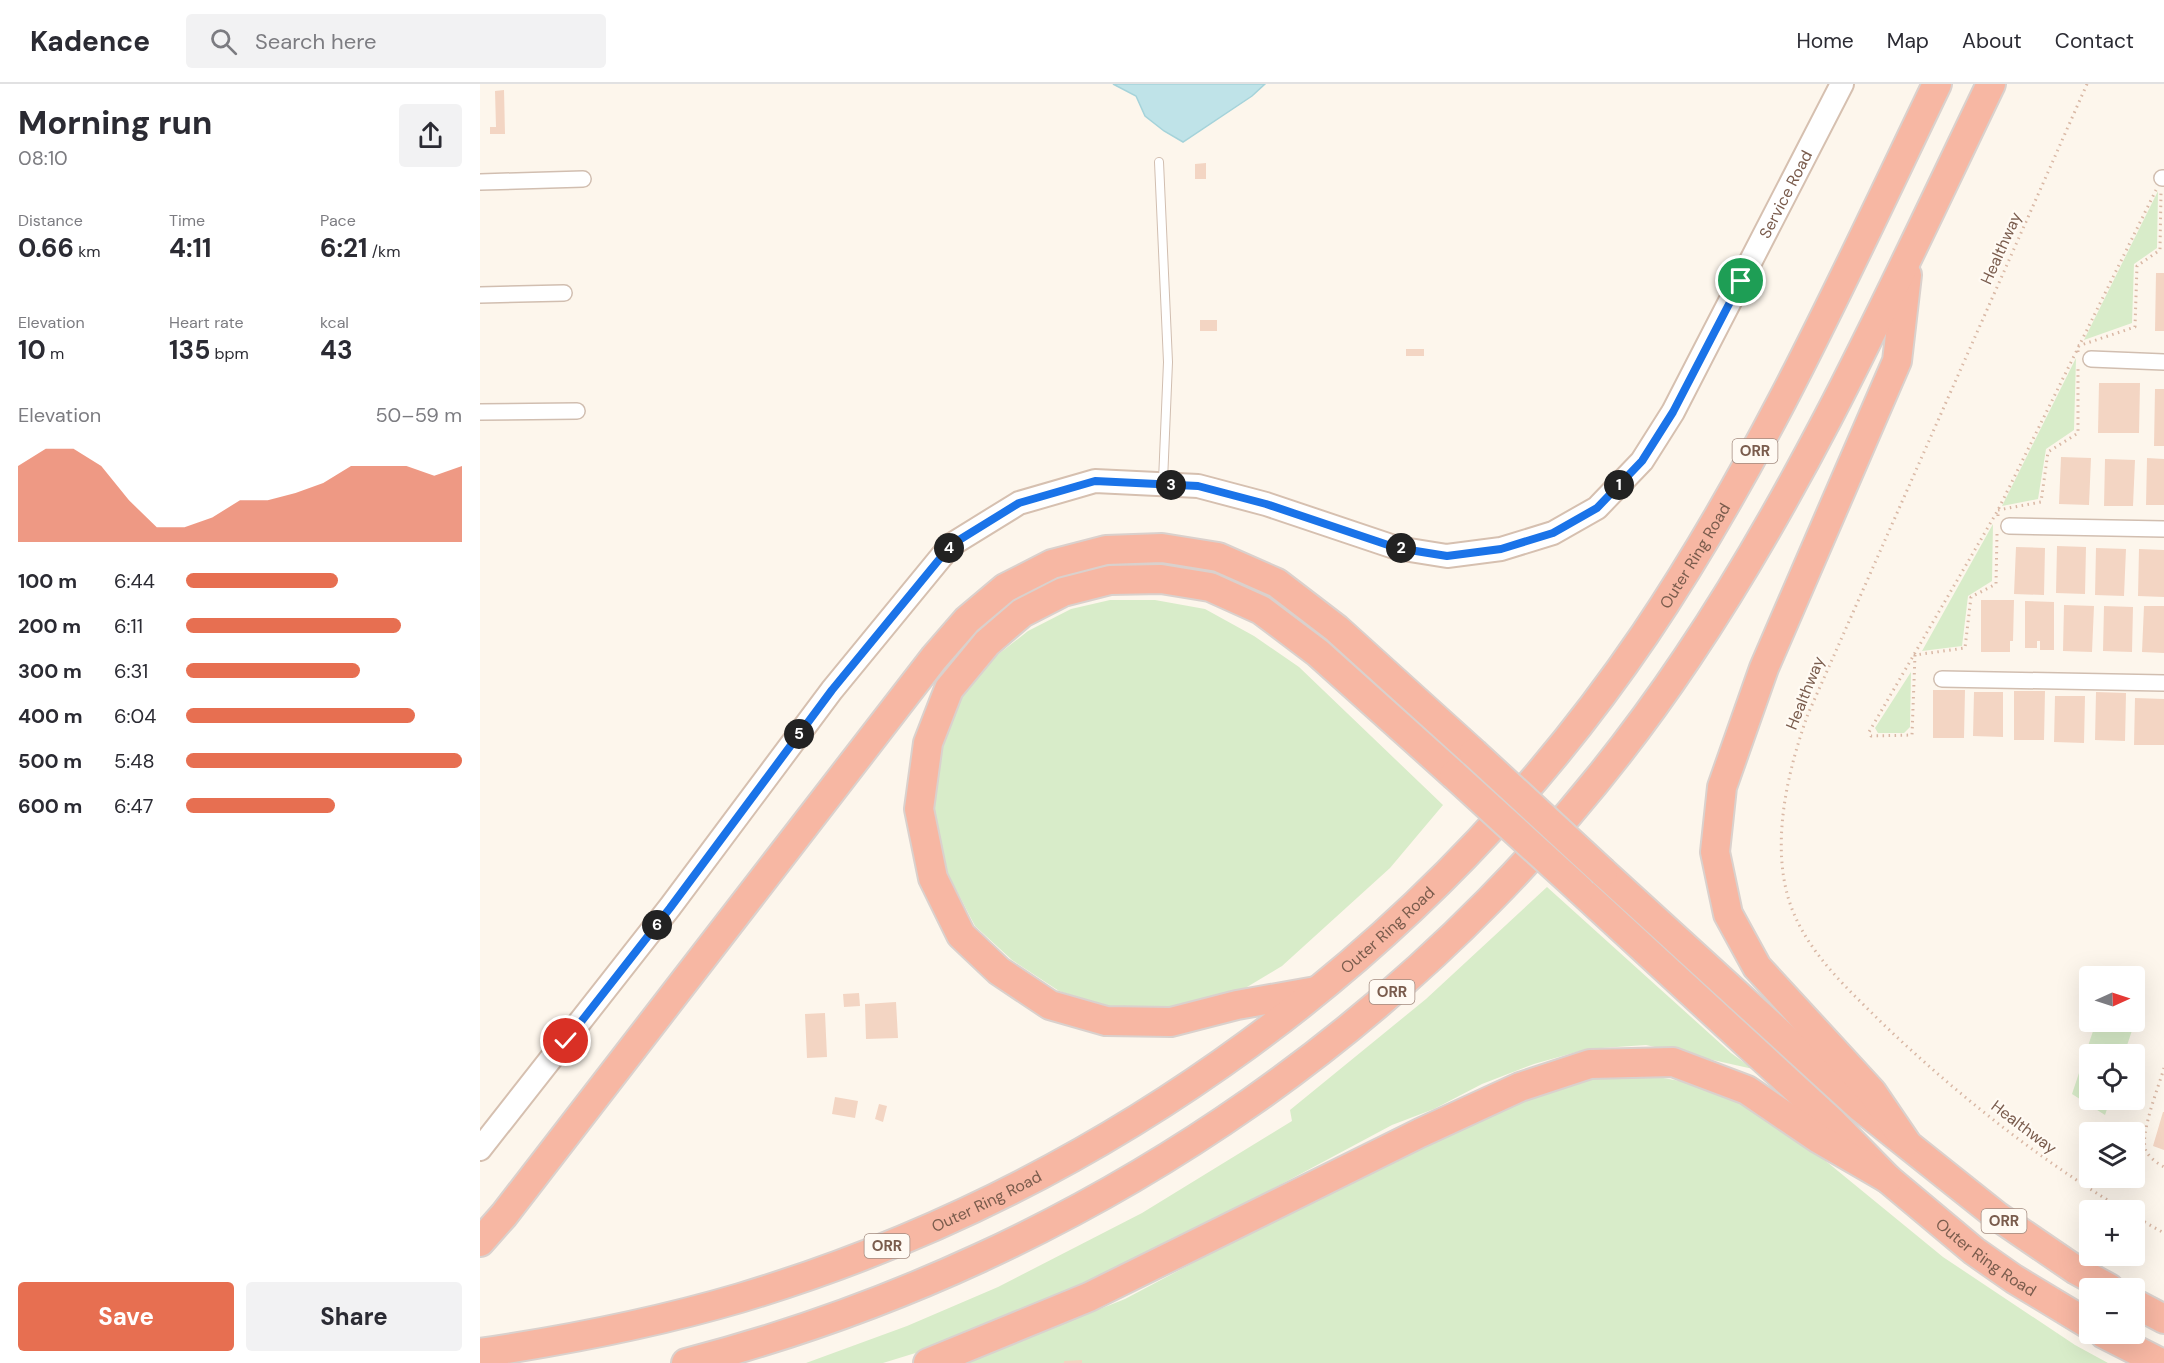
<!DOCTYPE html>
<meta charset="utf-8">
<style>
:root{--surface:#fff;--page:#f2f2f3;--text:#2b2b33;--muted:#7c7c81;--line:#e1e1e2;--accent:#e76f51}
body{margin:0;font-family:"DM Sans",sans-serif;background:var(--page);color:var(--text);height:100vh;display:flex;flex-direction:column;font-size:22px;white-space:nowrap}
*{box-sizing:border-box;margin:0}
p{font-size:20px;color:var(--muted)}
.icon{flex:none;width:33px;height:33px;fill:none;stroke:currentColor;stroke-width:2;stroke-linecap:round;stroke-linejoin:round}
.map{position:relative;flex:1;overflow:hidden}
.panel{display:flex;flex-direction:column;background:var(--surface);width:480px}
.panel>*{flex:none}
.needle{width:39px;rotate:87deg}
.buttons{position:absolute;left:1599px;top:882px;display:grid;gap:12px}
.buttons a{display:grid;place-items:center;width:66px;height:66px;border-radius:6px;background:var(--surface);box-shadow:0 6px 24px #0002;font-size:30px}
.pin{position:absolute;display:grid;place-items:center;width:51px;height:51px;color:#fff;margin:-26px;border:3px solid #fff;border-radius:50%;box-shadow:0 2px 6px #0007}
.km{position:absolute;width:30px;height:30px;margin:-15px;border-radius:50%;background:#222;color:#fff;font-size:16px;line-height:30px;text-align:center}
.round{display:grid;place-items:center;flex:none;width:63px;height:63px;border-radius:6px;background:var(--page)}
.head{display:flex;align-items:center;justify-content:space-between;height:102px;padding:0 18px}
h1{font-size:33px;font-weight:700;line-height:45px}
.figures{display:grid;grid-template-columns:repeat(3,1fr);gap:9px;height:102px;padding:6px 18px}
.figures div{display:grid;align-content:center}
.figures b{font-size:26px;font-weight:700}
.figures small{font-size:16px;font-weight:400}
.figures p{font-size:16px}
.chart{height:168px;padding:12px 18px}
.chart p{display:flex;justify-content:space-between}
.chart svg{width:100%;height:108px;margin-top:6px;fill:var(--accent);opacity:.7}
.button{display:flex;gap:12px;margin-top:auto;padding:12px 18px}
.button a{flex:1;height:69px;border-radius:6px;background:var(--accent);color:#fff;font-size:24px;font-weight:700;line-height:69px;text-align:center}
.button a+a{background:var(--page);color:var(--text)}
ul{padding:0 18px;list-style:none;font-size:20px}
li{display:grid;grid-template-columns:96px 72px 1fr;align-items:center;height:45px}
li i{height:15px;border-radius:8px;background:var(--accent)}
header{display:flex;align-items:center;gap:36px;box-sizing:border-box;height:84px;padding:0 30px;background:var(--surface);border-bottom:2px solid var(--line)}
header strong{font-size:28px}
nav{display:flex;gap:33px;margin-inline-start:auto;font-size:21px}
.search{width:420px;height:54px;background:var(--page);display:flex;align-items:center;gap:15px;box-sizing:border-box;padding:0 21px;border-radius:6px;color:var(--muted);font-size:22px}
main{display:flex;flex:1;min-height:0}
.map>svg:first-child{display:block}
</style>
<header>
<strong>Kadence</strong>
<div class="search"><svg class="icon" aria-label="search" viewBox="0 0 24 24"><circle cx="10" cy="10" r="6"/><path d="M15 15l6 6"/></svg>Search here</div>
<nav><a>Home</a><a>Map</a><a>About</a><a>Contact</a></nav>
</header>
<main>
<section class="panel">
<div class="head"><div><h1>Morning run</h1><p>08:10</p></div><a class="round"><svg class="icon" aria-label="share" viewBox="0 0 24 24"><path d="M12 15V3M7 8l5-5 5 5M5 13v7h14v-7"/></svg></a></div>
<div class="figures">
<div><p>Distance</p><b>0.66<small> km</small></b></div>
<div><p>Time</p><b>4:11</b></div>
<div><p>Pace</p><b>6:21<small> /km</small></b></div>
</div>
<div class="figures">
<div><p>Elevation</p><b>10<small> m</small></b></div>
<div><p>Heart rate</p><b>135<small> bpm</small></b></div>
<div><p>kcal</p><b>43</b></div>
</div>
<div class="chart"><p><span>Elevation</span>50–59 m</p>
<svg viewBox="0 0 160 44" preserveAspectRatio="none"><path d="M0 44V13L10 6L20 6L30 13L40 27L50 38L60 38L70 34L80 27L90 27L100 24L110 20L120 13L130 13L140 13L150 17L160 13V44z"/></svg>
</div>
<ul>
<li><b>100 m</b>6:44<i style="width:55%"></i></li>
<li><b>200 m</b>6:11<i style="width:78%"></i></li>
<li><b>300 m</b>6:31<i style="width:63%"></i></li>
<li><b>400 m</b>6:04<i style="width:83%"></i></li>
<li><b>500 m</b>5:48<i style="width:100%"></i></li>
<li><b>600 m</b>6:47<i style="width:54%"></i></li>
</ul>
<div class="button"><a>Save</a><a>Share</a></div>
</section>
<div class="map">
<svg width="1684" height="1279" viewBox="0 0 1684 1279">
<rect width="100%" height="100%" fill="#fdf6ec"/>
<path fill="#d8ecc9" d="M1678,107L1677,164L1654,180L1652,239L1604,256Z
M1596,274L1594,346L1566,365L1558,415L1522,422Z
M1513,440L1512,497L1488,512L1482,562L1442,567Z
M630,516H675L725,525L774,552L819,583L963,721L910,784L802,882L752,912L688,928L630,924L579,907L532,876L495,842L468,790L454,724L460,660L480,610L516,572L548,547L591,525Z
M1431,588L1430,643L1424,649H1398L1395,644Z
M1067,803L1251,969L1273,985L1166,961L1107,965L1054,980L1002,1000L954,1025L912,1041L669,1171L481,1255L403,1279H326L427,1242L518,1203L662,1129L812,1037L810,1026L946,915Z
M1655,931L1657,932L1644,970H1610V1016H1630L1625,1031L1592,1010L1616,938H1654Z
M1167,991L1222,1001L1277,1025L1314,1051L1463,1173L1595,1261L1628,1279H484L645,1215L788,1139L877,1096L956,1054L1054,1010L1116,993Z"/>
<path fill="#bfe3e8" stroke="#a5d3da" stroke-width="1.5" d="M633,0H785L772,12L703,58L684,47L665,32L656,12Z"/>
<path fill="#f3d5c3" d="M24,6L25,50H10V43H16L15,7Z
M726,79V95H715V80Z
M1676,189H1684V247H1675Z
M720,236H737V247H720Z
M926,265H944V272H926Z
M1619,299H1660L1659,349H1618Z
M1675,305H1684V362H1674Z
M1581,373L1611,374L1609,421L1579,420Z
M1667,374L1684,375V421H1666Z
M1625,375L1655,376L1653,422H1624Z
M1577,462L1606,463L1605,510L1576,509Z
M1536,463L1565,464L1564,511L1534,510Z
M1616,464L1646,465L1644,512L1615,511Z
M1659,465L1684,466V513L1658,512Z
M1501,516H1534L1533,557H1530V568H1501Z
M1545,517L1574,518V566H1560V557H1557V564H1545Z
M1584,521L1614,522L1612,568L1583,567Z
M1624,522L1653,523L1652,568L1623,567Z
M1664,522H1684V569L1662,568Z
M1453,606H1485L1484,654H1453Z
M1534,607H1565L1564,656H1534Z
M1494,608H1523V653L1493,652Z
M1616,608L1646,609L1645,657L1615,656Z
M1575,612H1605L1604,659L1574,658Z
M1655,614L1684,615V661H1654Z
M379,909L380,922L364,923L363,910Z
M416,918L418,954L386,955L385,920Z
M345,929L347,973L327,974L325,930Z
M355,1013L378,1017L375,1034L352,1030Z
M399,1020L407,1022L403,1038L395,1035Z
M1683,1028H1684V1066L1673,1062Z
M602,1276V1279H584V1277Z"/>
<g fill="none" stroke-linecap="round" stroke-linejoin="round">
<g stroke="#d1beb0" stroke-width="10">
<path id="service" d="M679,78L688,278L683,397"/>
</g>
<g stroke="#d1beb0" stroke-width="18">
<path id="minor" d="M1682,94H1684
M0,98L103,95
M0,211L84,209
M1611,275L1684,278
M0,328L97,327
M1529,442L1684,445
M1462,595L1684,599"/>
</g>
<g stroke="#d6c0b0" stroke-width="26">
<g id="secondary">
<path id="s1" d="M0,1065L190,823L352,606L471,461L539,419L615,397L718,402L786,420L917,464L967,472L1021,465L1073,449L1117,424L1162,377L1193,328L1362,0"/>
</g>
</g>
<g stroke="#dad1cd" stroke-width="32">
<g id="motorway">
<path d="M1123,788L1379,1022L1517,1132L1596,1186L1629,1204"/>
<path id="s2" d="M1100,806L1352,1038L1408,1095L1494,1167L1534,1195L1610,1241"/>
<path d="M836,907L757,921L691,938L626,937L570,921L519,887L481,851L453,794L439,725L448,659L469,605L507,559L542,529L583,508L630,496L681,495L730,503L781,526L838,569L974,691"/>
<path d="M1426,1058L1392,1008L1277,883L1248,830L1235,768L1242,703L1284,584L1417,277L1427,191"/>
<path d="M0,1158L24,1131L454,574L487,536L525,504L572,480L626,466L682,464L738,473L797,499L857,545L994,669"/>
<path d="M1654,1219L1684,1235"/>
<path d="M1624,1250L1681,1279"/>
<path id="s3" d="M0,1269C88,1256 175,1239 260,1214C626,1104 950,867 1165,550C1281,378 1367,187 1457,0"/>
<path d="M206,1279C611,1174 974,923 1207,574C1328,394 1417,195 1511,0"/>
<path d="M448,1279L609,1213L940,1049L1040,1003L1110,980L1193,978L1267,1006L1339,1055L1408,1095"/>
</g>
</g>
<path stroke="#d9b8a5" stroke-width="3" stroke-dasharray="1.5 4.5" stroke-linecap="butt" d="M1607,0L1328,630C1307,688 1289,765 1312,825C1330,871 1367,904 1401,938C1475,1009 1557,1074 1644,1126
M1598,268V262L1655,243L1657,182L1680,166L1681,108
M1518,432V426L1561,418L1568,368L1598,349V283
M1517,450L1516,500L1491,513L1485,564L1435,571L1432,651L1391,652L1389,648L1518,426L1676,106
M1684,984C1679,1002 1659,1051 1666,1067C1669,1073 1678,1080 1684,1083
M1654,1132L1684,1149"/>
<use href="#service" stroke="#fff" stroke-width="8"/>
<use href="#minor" stroke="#fff" stroke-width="15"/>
<use href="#secondary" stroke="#fff" stroke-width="22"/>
<use href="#motorway" stroke="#f7b7a3" stroke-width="28"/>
<g stroke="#dad1cd" stroke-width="32" stroke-linecap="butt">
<path id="motorway-bridge" d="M994,669L1123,788
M974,691L1100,806"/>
</g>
<use href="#motorway-bridge" stroke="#f7b7a3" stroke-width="28"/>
</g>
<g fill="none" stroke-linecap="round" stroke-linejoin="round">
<g stroke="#fff" stroke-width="12">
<path id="route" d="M86,957L190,824L352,606L471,461L539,419L615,397L718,402L786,420L917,464L967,472L1021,465L1073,449L1117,424L1162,377L1193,328L1261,197"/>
</g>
<use href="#route" stroke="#1a73e8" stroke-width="8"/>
</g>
<g text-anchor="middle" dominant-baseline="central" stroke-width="4.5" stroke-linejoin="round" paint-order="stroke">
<g fill="#fffaf3" stroke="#a28b7f" stroke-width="1.5">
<rect x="1252.5" y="355" width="45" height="24" rx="4.5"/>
<rect x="889.5" y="896" width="45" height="24" rx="4.5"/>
<rect x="1501.5" y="1125" width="45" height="24" rx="4.5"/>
<rect x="384.5" y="1150" width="45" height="24" rx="4.5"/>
</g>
<g font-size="15" font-weight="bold" fill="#7a5c4d">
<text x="1275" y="367">ORR</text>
<text x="912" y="908">ORR</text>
<text x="1524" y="1137">ORR</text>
<text x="407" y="1162">ORR</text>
</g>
<g font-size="16" fill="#7a5c4d" stroke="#fffaf3">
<text stroke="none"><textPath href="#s1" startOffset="1815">Service Road</textPath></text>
<text transform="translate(1521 164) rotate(-66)">Healthway</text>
<text stroke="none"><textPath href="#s3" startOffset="1503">Outer Ring Road</textPath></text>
<text transform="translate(1325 609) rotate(-68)">Healthway</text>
<text stroke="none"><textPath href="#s3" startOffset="1017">Outer Ring Road</textPath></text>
<text transform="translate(1544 1043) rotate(37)">Healthway</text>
<text stroke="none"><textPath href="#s3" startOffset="531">Outer Ring Road</textPath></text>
<text stroke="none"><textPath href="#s2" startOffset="548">Outer Ring Road</textPath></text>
</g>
</g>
</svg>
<div class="buttons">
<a><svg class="needle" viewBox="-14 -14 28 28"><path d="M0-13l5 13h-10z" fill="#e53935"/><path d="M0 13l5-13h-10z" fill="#7c7c81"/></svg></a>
<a><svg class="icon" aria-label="locate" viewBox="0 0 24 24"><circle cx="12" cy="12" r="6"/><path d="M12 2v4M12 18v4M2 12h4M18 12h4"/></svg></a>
<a><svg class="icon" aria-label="layers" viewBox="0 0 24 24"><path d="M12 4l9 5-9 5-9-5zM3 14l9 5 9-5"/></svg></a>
<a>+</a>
<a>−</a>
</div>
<div class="pin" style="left:1261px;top:197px;background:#1e9e55"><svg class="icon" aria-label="arrive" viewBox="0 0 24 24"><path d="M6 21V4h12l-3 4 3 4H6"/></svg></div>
<div class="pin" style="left:86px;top:957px;background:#d93025"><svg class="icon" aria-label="check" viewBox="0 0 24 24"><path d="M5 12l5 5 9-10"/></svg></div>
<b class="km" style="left:1139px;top:401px">1</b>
<b class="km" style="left:921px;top:464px">2</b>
<b class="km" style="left:691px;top:401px">3</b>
<b class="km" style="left:469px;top:464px">4</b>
<b class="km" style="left:319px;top:650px">5</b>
<b class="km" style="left:177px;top:841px">6</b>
</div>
</main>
